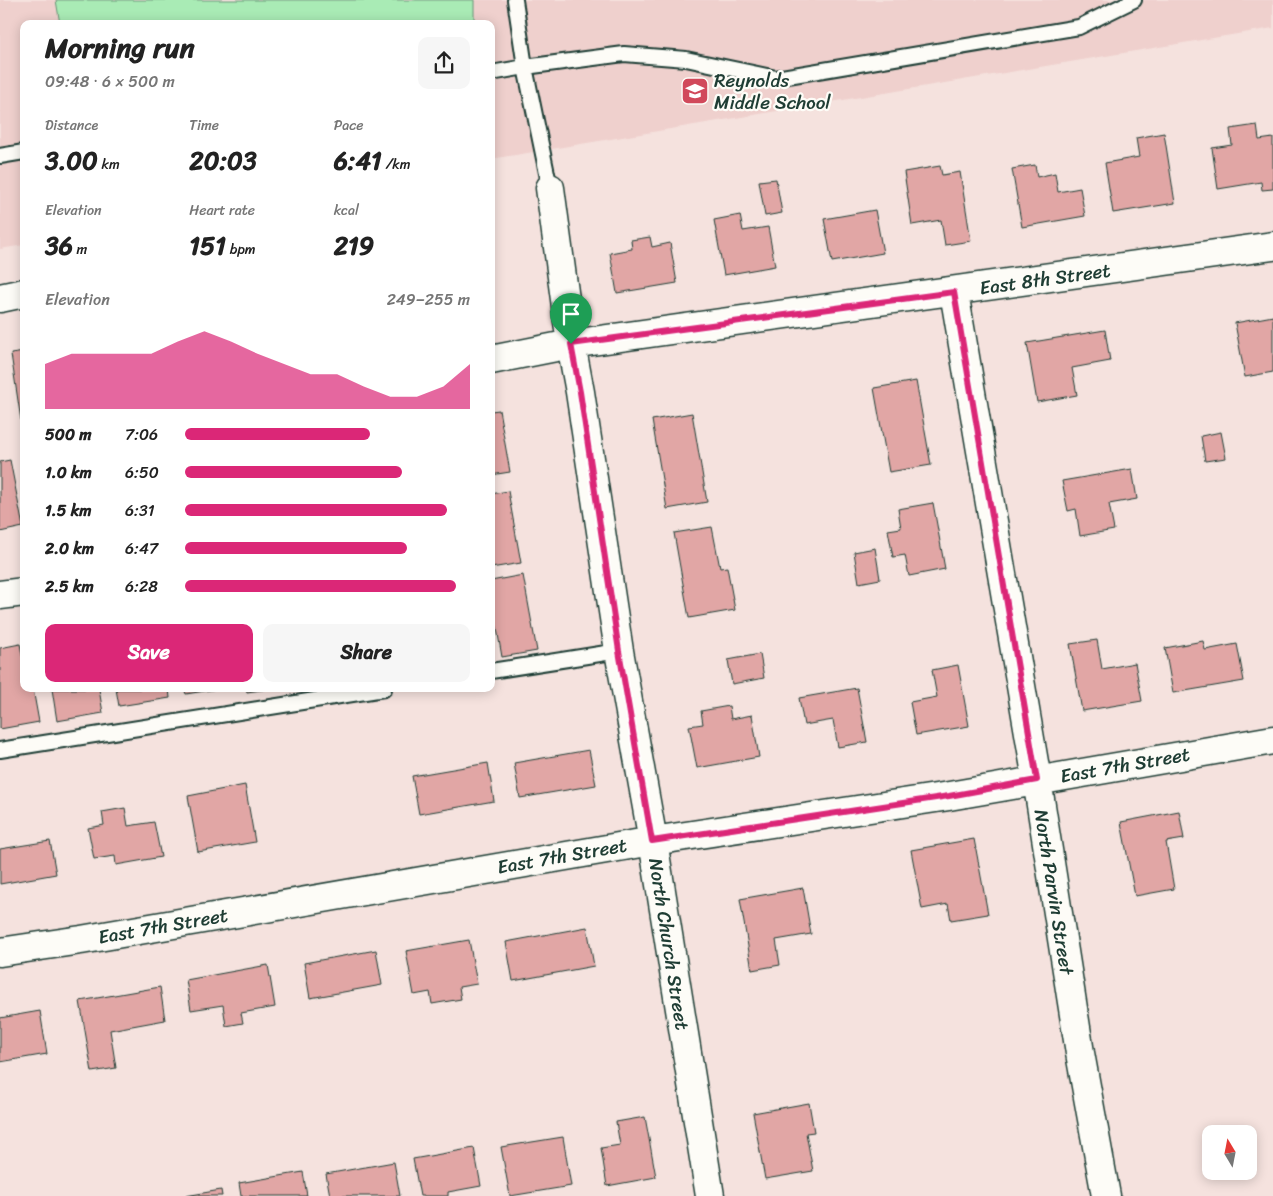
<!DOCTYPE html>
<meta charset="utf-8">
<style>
:root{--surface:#fff;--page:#f6f6f6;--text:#222;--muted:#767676;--accent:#db2777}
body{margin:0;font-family:Sriracha,sans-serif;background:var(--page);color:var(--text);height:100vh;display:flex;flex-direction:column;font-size:19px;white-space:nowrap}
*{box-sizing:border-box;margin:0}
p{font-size:16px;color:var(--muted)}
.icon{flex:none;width:28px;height:28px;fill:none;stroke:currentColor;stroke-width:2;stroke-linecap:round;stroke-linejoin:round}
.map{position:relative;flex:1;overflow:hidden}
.panel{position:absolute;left:20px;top:20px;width:475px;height:672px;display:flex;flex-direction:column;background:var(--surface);border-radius:10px;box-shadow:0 2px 12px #0003}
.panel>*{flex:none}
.needle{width:32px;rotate:350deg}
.controls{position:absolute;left:1202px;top:1125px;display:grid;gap:10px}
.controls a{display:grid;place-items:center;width:55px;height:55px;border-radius:10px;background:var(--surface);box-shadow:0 2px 12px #0003;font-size:25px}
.pin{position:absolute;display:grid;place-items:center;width:42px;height:42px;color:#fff;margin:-51px -21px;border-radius:50% 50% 50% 0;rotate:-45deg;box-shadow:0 0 5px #0007}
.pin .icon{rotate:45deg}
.round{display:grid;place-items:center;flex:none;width:52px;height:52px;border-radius:10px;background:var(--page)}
.headline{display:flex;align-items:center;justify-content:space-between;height:85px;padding:0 25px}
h1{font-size:28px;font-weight:700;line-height:38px}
.stats{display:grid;grid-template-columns:repeat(3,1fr);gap:8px;height:85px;padding:5px 25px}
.stats div{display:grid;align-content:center}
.stats b{font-size:25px;font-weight:700}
.stats small{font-size:14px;font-weight:400}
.stats p{font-size:14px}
.chart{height:140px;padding:10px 25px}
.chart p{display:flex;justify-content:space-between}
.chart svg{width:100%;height:90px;margin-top:5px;fill:var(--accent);opacity:.7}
.primary-button{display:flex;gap:10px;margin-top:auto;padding:10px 25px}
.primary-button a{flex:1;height:58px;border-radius:10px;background:var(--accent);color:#fff;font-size:20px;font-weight:700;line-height:58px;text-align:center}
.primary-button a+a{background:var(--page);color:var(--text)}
ul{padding:0 25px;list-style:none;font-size:16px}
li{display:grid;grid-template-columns:80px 60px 1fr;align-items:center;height:38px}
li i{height:12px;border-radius:6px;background:var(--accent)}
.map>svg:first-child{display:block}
</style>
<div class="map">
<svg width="1273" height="1196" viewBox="0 0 1273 1196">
<rect width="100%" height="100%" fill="#f5e2de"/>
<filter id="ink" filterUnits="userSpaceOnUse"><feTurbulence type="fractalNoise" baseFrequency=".02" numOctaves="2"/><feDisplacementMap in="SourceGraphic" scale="10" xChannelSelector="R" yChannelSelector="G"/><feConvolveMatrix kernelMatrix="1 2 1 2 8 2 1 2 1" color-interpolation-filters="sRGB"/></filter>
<g filter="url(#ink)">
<path fill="#efd0cd" d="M0,0H1273V28L491,159V24H24V245L0,249Z"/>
<path fill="#a9ebb5" stroke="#649474" d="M56,0H474V24H60Z"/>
<path fill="#e1a6a5" stroke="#1f3d34" d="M1257,125L1259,140L1273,138V189L1262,190L1261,182L1218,189L1212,148L1232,145L1230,129Z
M1164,133L1175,203L1113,213L1105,163L1139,157L1136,138Z
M1035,165L1037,177L1055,173L1058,192L1080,188L1085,216L1022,227L1012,169Z
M940,166L942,175L960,172L971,241L945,245L941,220L912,225L904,172Z
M776,179L782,213L765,216L759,181Z
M875,210L883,253L832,262L824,219Z
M740,215L743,231L768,227L775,266L724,275L714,220Z
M650,237L652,247L670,243L677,283L617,293L610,253L632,249L631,240Z
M1273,316V372L1245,377L1235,323Z
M1105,330L1110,361L1072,368L1077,395L1037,402L1027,343Z
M24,352V427H22L11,354Z
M916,381L931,465L889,472L874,388Z
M499,410L510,472L491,475V411Z
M692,413L707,502L667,509L652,420Z
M1221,432L1226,458L1205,461L1201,436Z
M10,460L23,527L0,532V462Z
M1132,469L1137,499L1109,504L1114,530L1080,536L1076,509L1068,511L1062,481Z
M508,491L521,563L491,568V494Z
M933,503L945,569L909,576L905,555L893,557L888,530L901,528L898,509Z
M712,527L720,568L727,567L735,610L689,618L674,533Z
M875,548L880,579L859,583L854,552Z
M523,575L537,651L502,657L495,617L491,618V581Z
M1097,640L1102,669L1135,663L1142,701L1082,711L1070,644Z
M1203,641L1205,650L1237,644L1244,681L1173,693L1165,648Z
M20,644L24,665V689H33L39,722L0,729V648Z
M760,654L764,678L732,684L728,660Z
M958,665L969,726L916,735L910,702L937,697L932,670Z
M857,688L867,742L838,747L833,720L804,725L799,698Z
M52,689H99L103,713L57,721Z
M116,689H169L170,698L119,706Z
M184,689H217L186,694Z
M246,689H268L247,692Z
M729,706L731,719L752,715L759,757L697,768L689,726L703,724L701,711Z
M589,750L596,785L520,798L514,763Z
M488,763L494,801L419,814L412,776Z
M245,785L255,842L198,852L188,796Z
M125,808L128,826L154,822L161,857L116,865L115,856L94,859L88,828L104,825L102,812Z
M1179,811L1184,839L1166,842L1174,889L1135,896L1121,822Z
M974,839L988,914L951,920L948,904L922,909L911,850Z
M50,841L56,874L0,884V849Z
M803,888L811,934L776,940L780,965L752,970L740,899Z
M587,927L594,966L513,981L506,942Z
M469,940L477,984L459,987L461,999L432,1004L430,992L414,995L406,951Z
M376,950L382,985L310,998L304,963Z
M268,965L275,1007L241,1013L243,1023L226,1026L223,1005L191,1010L186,980Z
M160,987L165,1020L110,1030L116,1068L92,1072L80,1001Z
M40,1011L47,1054L0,1062V1018Z
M809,1103L814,1132L806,1133L813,1171L765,1179L753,1113Z
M645,1117L656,1177L607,1186L601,1148L620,1145L616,1122Z
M563,1137L571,1186L510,1196L501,1147Z
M474,1148L481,1186L448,1192V1196H420L413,1159Z
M394,1162L400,1196H330L326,1174Z
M303,1172L307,1196H241L239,1183Z
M221,1190L222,1196H185Z"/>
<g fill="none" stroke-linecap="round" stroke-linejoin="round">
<g stroke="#1f3d34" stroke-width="18">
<path id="service" d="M491,73L525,67L515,0
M0,156L24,152
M550,188L525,67L624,54L686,59L776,78L1079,27L1134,0
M491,671L619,651
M0,750L384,689"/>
</g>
<g stroke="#1f3d34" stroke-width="31">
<path id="minor" d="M550,188L571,344L580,392L619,651L653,841L710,1196
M954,292L1037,780L1080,1053L1106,1196
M0,298L24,293
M491,360L571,344L1273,246
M0,595L24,592
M0,952L81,940L653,841L949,796L1273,740"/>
</g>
<use href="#service" stroke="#fdfcf7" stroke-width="14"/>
<use href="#minor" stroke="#fdfcf7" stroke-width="28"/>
</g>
</g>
<g fill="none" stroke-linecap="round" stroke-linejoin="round" filter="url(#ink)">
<g stroke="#fff" stroke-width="10">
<path id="route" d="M954,292L1037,780L949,796L652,841L619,651L580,392L571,344Z"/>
</g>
<use href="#route" stroke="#db2777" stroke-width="6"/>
</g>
<defs>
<g id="school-square" transform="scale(1.4375)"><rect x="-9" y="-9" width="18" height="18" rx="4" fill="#d1495b" stroke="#fdfcf7"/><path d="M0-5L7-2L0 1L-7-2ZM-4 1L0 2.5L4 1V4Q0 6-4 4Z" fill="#fff"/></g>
</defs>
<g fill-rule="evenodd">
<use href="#school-square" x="695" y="91"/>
</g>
<g text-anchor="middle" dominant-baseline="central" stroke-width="4.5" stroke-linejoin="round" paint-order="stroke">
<g font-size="19" fill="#1f3d34" stroke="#fdfcf7" text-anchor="start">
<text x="714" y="80">Reynolds<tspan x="714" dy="22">Middle School</tspan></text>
</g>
<g font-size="19" fill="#1f3d34" stroke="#fdfcf7">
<text transform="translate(1045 279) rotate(-8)">East 8th Street</text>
<text transform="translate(1125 765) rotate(-10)">East 7th Street</text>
<text transform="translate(562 856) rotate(-10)">East 7th Street</text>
<text transform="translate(1054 892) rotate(81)">North Parvin Street</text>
<text transform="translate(163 926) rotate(-10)">East 7th Street</text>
<text transform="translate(669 944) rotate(81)">North Church Street</text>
</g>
</g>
</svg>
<div class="controls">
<a><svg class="needle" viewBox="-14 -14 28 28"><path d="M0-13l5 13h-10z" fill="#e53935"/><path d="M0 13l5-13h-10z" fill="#767676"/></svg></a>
</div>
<div class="pin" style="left:571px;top:344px;background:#1e9e55"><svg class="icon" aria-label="arrive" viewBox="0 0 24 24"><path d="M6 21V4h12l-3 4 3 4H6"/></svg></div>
<section class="panel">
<div class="headline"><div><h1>Morning run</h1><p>09:48 · 6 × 500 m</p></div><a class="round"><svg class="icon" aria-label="share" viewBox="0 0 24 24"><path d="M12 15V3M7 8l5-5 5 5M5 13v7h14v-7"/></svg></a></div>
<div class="stats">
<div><p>Distance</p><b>3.00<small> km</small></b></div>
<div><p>Time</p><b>20:03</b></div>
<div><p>Pace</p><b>6:41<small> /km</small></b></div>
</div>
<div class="stats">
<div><p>Elevation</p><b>36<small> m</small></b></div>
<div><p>Heart rate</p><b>151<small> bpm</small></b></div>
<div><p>kcal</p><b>219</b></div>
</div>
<div class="chart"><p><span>Elevation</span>249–255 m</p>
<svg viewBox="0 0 160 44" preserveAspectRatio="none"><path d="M0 44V22L10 17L20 17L30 17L40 17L50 11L60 6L70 11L80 17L90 22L100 27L110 27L120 33L130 38L140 38L150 33L160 22V44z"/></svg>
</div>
<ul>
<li><b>500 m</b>7:06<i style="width:65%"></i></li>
<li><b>1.0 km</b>6:50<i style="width:76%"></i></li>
<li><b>1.5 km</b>6:31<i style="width:92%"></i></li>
<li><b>2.0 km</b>6:47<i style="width:78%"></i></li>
<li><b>2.5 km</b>6:28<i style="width:95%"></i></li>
</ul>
<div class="primary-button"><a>Save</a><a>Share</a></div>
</section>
</div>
